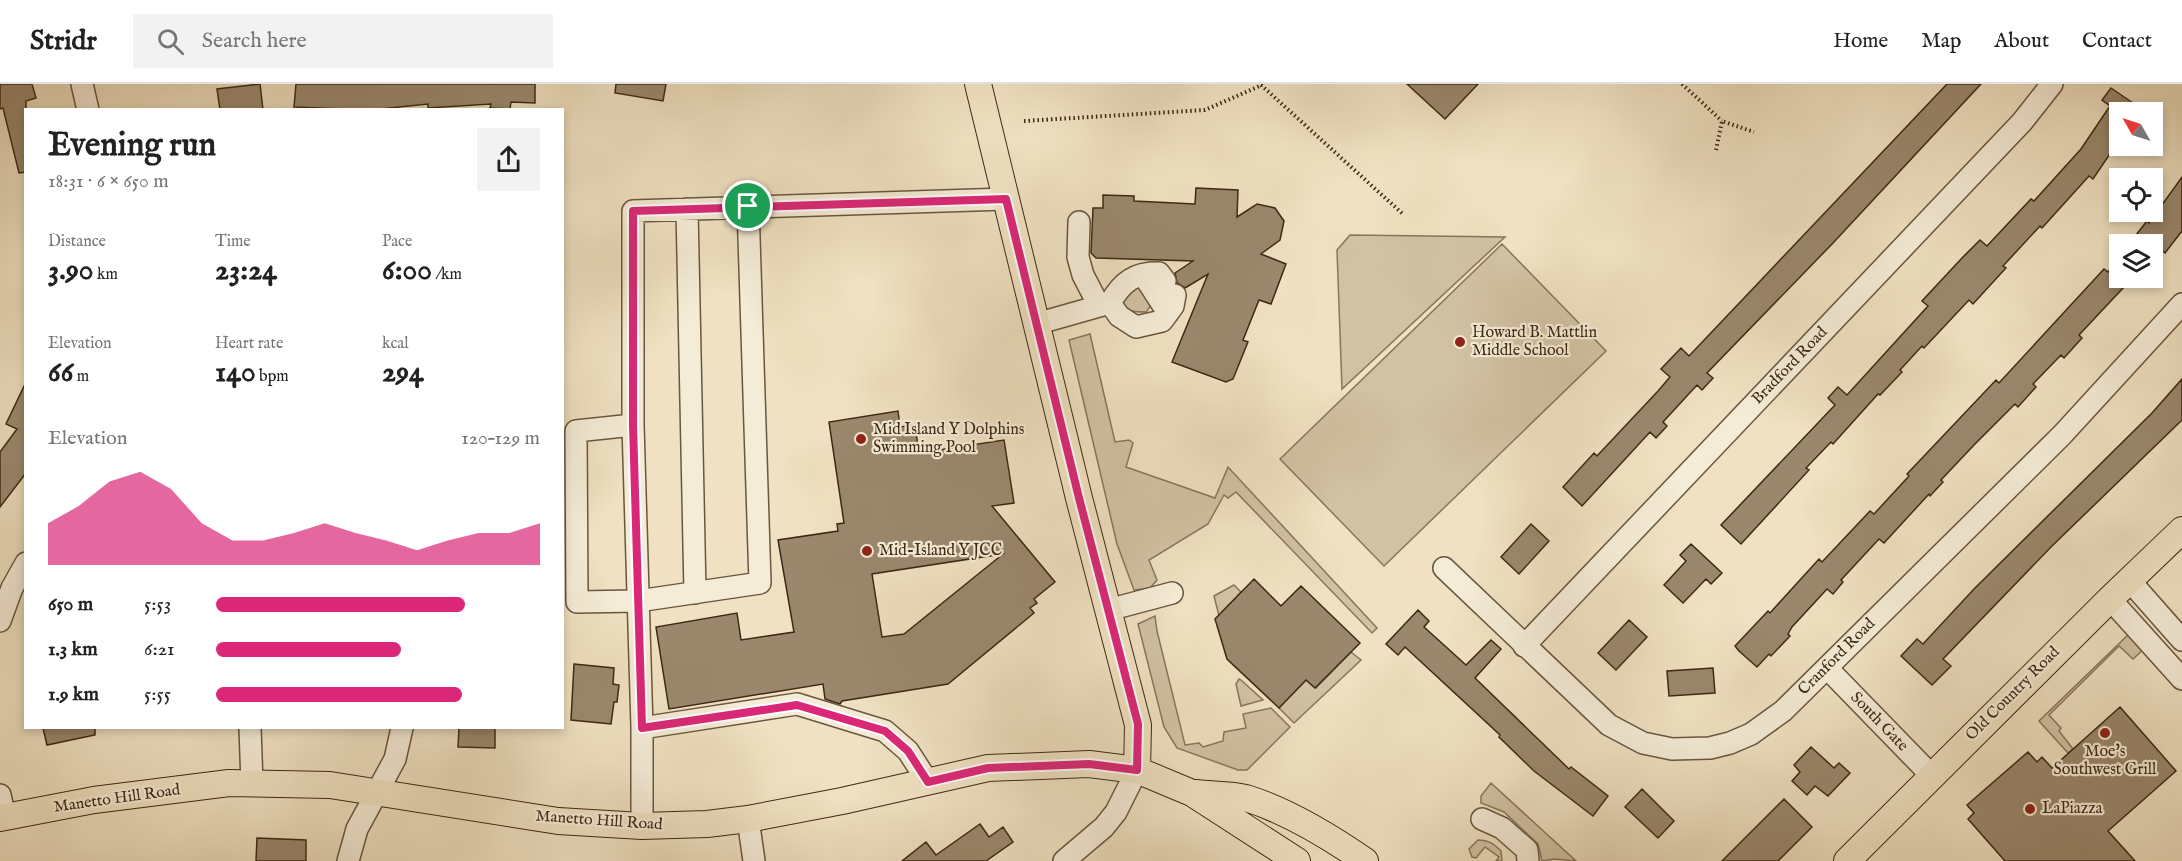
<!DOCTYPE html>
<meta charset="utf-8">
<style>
:root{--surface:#fff;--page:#f2f2f2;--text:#222;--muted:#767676;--line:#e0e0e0;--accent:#db2777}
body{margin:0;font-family:"IM FELL English",serif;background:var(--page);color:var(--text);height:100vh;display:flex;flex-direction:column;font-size:22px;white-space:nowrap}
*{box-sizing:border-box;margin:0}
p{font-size:20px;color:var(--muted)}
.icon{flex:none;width:33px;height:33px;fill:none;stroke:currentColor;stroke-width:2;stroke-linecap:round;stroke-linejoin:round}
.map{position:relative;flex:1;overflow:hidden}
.details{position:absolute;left:24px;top:24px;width:540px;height:621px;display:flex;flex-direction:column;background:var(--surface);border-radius:0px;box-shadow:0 3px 9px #0003}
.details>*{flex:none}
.needle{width:39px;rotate:309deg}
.tools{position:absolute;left:2109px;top:18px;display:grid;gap:12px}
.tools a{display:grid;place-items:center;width:54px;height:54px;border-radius:0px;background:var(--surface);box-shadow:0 3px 9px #0003;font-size:30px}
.pin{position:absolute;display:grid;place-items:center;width:51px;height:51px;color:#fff;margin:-26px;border:3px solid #fff;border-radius:50%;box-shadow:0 2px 6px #0007}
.round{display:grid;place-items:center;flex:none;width:63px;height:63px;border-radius:0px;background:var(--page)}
.headline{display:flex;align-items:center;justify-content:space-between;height:102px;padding:0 24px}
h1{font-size:33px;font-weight:700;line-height:45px}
.stats{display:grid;grid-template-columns:repeat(3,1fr);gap:9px;height:102px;padding:6px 24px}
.stats div{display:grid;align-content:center}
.stats b{font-size:30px;font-weight:700}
.stats small{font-size:16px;font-weight:400}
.stats p{font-size:16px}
.chart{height:168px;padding:12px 24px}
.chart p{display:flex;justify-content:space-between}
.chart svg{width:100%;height:108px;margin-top:6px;fill:var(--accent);opacity:.7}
ul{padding:0 24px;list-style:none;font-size:20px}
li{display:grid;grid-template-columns:96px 72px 1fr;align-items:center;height:45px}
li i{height:15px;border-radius:8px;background:var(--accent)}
header{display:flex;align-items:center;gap:36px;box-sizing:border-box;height:84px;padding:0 30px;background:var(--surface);border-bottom:2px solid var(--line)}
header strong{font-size:28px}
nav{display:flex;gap:33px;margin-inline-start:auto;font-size:21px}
.search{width:420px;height:54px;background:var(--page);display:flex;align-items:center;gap:15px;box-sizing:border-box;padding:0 21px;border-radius:0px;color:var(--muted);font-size:22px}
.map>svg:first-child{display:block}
</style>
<header>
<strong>Stridr</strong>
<div class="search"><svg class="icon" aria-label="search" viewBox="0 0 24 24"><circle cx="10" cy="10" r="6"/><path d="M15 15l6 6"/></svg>Search here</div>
<nav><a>Home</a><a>Map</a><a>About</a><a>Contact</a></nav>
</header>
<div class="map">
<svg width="2182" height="777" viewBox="0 0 2182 777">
<rect width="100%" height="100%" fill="#efe1c1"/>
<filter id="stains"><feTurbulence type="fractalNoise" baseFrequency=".00333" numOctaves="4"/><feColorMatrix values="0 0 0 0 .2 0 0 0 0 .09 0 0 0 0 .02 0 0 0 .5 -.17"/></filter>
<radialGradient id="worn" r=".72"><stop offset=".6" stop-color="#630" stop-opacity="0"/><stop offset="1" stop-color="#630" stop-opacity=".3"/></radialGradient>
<path fill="#d1c2a3" stroke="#88755b" stroke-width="1.5" d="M1350,151L1505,153L1342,305L1337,166Z
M1502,160L1606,267L1384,482L1280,375Z
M1140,202L1153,219L1146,228C1133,228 1119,228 1123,210Z
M1090,250L1115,358L1129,356L1133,359L1126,383L1215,414L1228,383L1377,544L1372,549L1236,408L1228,414L1224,411L1208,440L1149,476L1157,496L1150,504L1134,506L1117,460L1069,256Z
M1234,501L1241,508L1219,532L1214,512Z
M1155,532L1157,547L1185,661L1199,659L1203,663L1223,657L1224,648L1246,644L1243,630L1271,624L1290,643L1247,686H1238L1177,664L1164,643L1138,540Z
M2130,549L2146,563L2133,575L2119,562L2049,631L2061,644L2059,647L2073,665L2068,669L2039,637Z
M1351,568L1361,576L1294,639L1279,624L1306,596L1316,604Z
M1239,595L1241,596L1263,616L1241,622L1236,600Z
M1491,699L1576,777L1554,775L1542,777L1538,760L1504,728L1481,719V712Z
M1478,756C1489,756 1494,760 1501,767L1502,777H1496L1499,773L1485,763L1476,774L1472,773L1469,765Z"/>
<path fill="#9a886d" stroke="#3e2813" stroke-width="1.5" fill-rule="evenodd" d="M0,0H32L36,14L26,17V88L19,89L3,24L0,25Z
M260,0L263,26H220L217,5Z
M296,0H535V19L511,18L510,25L490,24L491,20L428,24V20L370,26L294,23Z
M616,0H666L663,17L615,9Z
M1407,0H1478L1445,35Z
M1947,0H1981L1833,159L1707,289L1713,294L1702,306L1697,301L1663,338L1667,342L1656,354L1650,348L1582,422L1563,403L1594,369L1597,372L1658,307L1670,293L1661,285L1681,264L1689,272Z
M2111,4L2146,28H2120V55L2093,95L2089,92L2042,144L2040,142L2003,182L2006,184L1973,220L1969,216L1924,264L1922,262L1900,286L1902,288L1880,311L1878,310L1833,360L1831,358L1806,384L1809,386L1741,460L1721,441L1835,321L1828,314L1838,303L1847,311L1928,222L1922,217L1962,174L1980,156L1987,162L2031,115L2034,117L2081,65L2110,22L2102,16Z
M2182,93V147L2165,169L2154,160H2129L2147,137L2149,139Z
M1196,104L1238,106L1237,133L1257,120L1275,124L1284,137L1280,156L1261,170L1286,180L1271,220L1259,216L1243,256L1248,258L1233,295L1226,298L1172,278L1208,190L1185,204L1177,199L1175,189L1193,177L1096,174L1091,169L1093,124H1103V111L1134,112V117L1195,120Z
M2120,173V199L2124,203L2079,251L2082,254L2064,274L2061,271L2033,300L2036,303L2018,323L2015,320L1974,361L1941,396L1943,398L1930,412L1929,410L1884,459L1879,455L1841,496L1843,498L1833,510L1827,505L1792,543L1788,550L1790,552L1771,572L1769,570L1757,583L1739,567L1735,562L1768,527L1770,529L1819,475L1822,478L1870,427L1874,430L1909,392L1907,390L1996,296L1999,299L2104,185L2108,188Z
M2182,295V336L2052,462L1943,575L1951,582L1932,601L1901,572L1917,555L1923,560L1974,505L2152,329Z
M26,298V389L0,423V368L17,345L6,340Z
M898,327L900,343L915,341L919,369L1004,356L1014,419L992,422L1055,498L1034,515L1037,519L1030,524L1034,529L948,600L842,617L840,620L825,615L823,600L669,625L656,543L737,529L741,556L794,548L778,456L838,447L837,440L844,439L829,338ZM1003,470L904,550L882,553L872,490Z
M1531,440L1549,457L1519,490L1501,473Z
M1691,460L1722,489L1711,500L1706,495L1683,519L1664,501L1686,477L1680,471Z
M1254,495L1281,522L1301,502L1360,559L1315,604L1306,596L1279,624L1227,575L1215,535Z
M1418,526L1429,537L1424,543L1466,581L1491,556L1501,565L1475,594L1569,685L1571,683L1608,712L1593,732L1534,687L1499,653L1500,651L1405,563L1398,571L1386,560Z
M1629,536L1647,553L1616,586L1598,569Z
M574,580L614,584L613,600L619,601L617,618H614L611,640L571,636Z
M1713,584L1715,609L1669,612L1667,587Z
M2120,623L2176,687L2108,747L2135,777H2005L1968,735L1974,729L1967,721L2028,668L2037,678L2042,673L2052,684Z
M43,644H95V651L47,661Z
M459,644H495V664L458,663Z
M1811,663L1834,684L1839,679L1850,689L1828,712L1815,702L1807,711L1792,697L1800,688L1794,681Z
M1642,705L1674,737L1658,754L1625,723Z
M1784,715L1812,743L1778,777H1722Z
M980,740L989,753L1003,743L1013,758L986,777H902L926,758L936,771Z
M257,754L306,756V777H256Z"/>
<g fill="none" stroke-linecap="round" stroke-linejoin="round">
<g stroke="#6a563e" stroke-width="24">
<path id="minor" d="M82,0L88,26
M687,125L695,509
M1079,138L1078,173L1083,191L1099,222
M1150,189L1148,198L1168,229
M1110,219L1119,232L1136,243L1162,237L1173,222L1175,211
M1036,240L1110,219C1122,198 1135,188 1159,189L1165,197
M633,341V127L1006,115
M1444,484L1609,641L1643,659L1672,665L1710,664L1730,659L1751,650L1783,627L2062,351L2182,220
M2129,496L2182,556
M2110,515L2182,595
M1108,526L1172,509
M0,537L12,504L26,479
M1524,562L2022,38L2052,0
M1827,584L1931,691
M250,644L252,700
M642,644L797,620L885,647L908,667L928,698
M0,711L5,733
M748,735L754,777
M1482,735L1502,744L1527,766L1528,777
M642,742V644L633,341L576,347L577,518L638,517L760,499L748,122
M348,777L357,745L395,675L402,644
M1064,777L1104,743L1116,728L1137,686"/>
</g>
<g stroke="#3e2813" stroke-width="28">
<path id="major" d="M978,0L1079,414L1138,641L1137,686
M1195,709C1212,711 1230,710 1246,714C1288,727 1329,752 1365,777
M0,734L94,716L229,699L330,701L558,737L642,742L707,740L748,735L842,717L988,684L1089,680L1137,686L1192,709L1297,777
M1847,777L2110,515L2182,446"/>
</g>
<path stroke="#3e2813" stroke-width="4" stroke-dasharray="1.5 3" stroke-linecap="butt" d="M1682,0L1722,37
M1261,1L1404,131
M1024,37L1205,26L1262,1
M1716,66L1722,37L1754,48"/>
<use href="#minor" stroke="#f5ecd7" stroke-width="21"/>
<use href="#major" stroke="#efe1c1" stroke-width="26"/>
</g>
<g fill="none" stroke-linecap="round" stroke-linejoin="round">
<g stroke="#fff" stroke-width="12">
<path id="route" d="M1006,115L1079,414L1138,640L1137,686L1089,680L988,684L928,698L908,667L885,647L797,621L642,644L633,341V127Z"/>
</g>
<use href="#route" stroke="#db2777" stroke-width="8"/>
</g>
<g fill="#8f2418" stroke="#f5ecd7" stroke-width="2">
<circle cx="1460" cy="258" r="6"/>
<circle cx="861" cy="355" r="6"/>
<circle cx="867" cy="467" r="6"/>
<circle cx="2105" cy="649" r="6"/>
<circle cx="2030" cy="725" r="6"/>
</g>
<g text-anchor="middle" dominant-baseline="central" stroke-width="4.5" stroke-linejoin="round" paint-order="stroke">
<g font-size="16" fill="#3e2813" stroke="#f5ecd7" text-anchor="start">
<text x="1472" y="249">Howard B. Mattlin<tspan x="1472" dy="18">Middle School</tspan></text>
<text x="873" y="346">Mid Island Y Dolphins<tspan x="873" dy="18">Swimming Pool</tspan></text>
<text x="879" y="467">Mid-Island Y JCC</text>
<text x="2105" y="668" text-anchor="middle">Moe's<tspan x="2105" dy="18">Southwest Grill</tspan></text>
<text x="2042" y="725">LaPiazza</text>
</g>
<g font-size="16" fill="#3e2813" stroke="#f5ecd7">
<text transform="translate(1790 282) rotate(-46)">Bradford Road</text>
<text transform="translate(1837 573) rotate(-45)">Cranford Road</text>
<text transform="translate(2013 610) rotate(-45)">Old Country Road</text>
<text transform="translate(1879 638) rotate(46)">South Gate</text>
<text transform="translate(117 715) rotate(-8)">Manetto Hill Road</text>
<text transform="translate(599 737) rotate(4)">Manetto Hill Road</text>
</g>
</g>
<rect width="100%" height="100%" filter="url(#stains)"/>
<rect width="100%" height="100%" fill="url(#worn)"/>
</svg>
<div class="tools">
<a><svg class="needle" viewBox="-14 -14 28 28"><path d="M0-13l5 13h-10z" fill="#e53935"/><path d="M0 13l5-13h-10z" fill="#767676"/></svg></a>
<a><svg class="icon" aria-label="locate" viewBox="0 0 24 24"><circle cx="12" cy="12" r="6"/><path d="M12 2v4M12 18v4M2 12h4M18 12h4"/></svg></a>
<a><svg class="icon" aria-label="layers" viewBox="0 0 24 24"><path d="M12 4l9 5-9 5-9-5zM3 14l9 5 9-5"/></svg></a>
</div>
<div class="pin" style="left:748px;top:122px;background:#1e9e55"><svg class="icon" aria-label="arrive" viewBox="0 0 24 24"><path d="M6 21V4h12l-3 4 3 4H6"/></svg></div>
<section class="details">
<div class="headline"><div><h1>Evening run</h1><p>18:31 · 6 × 650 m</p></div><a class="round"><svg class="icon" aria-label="share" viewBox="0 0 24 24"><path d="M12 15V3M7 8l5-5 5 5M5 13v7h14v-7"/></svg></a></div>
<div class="stats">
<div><p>Distance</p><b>3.90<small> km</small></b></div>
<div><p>Time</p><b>23:24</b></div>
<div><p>Pace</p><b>6:00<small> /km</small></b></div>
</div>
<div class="stats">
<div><p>Elevation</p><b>66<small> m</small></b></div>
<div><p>Heart rate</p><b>140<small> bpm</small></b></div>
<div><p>kcal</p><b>294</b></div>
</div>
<div class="chart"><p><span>Elevation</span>120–129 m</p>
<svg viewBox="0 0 160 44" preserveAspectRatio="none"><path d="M0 44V27L10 20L20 10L30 6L40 13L50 27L60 34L70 34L80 31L90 27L100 31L110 34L120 38L130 34L140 31L150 31L160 27V44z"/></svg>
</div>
<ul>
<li><b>650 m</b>5:53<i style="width:77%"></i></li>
<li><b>1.3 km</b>6:21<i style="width:57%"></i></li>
<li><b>1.9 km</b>5:55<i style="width:76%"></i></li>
</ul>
</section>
</div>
